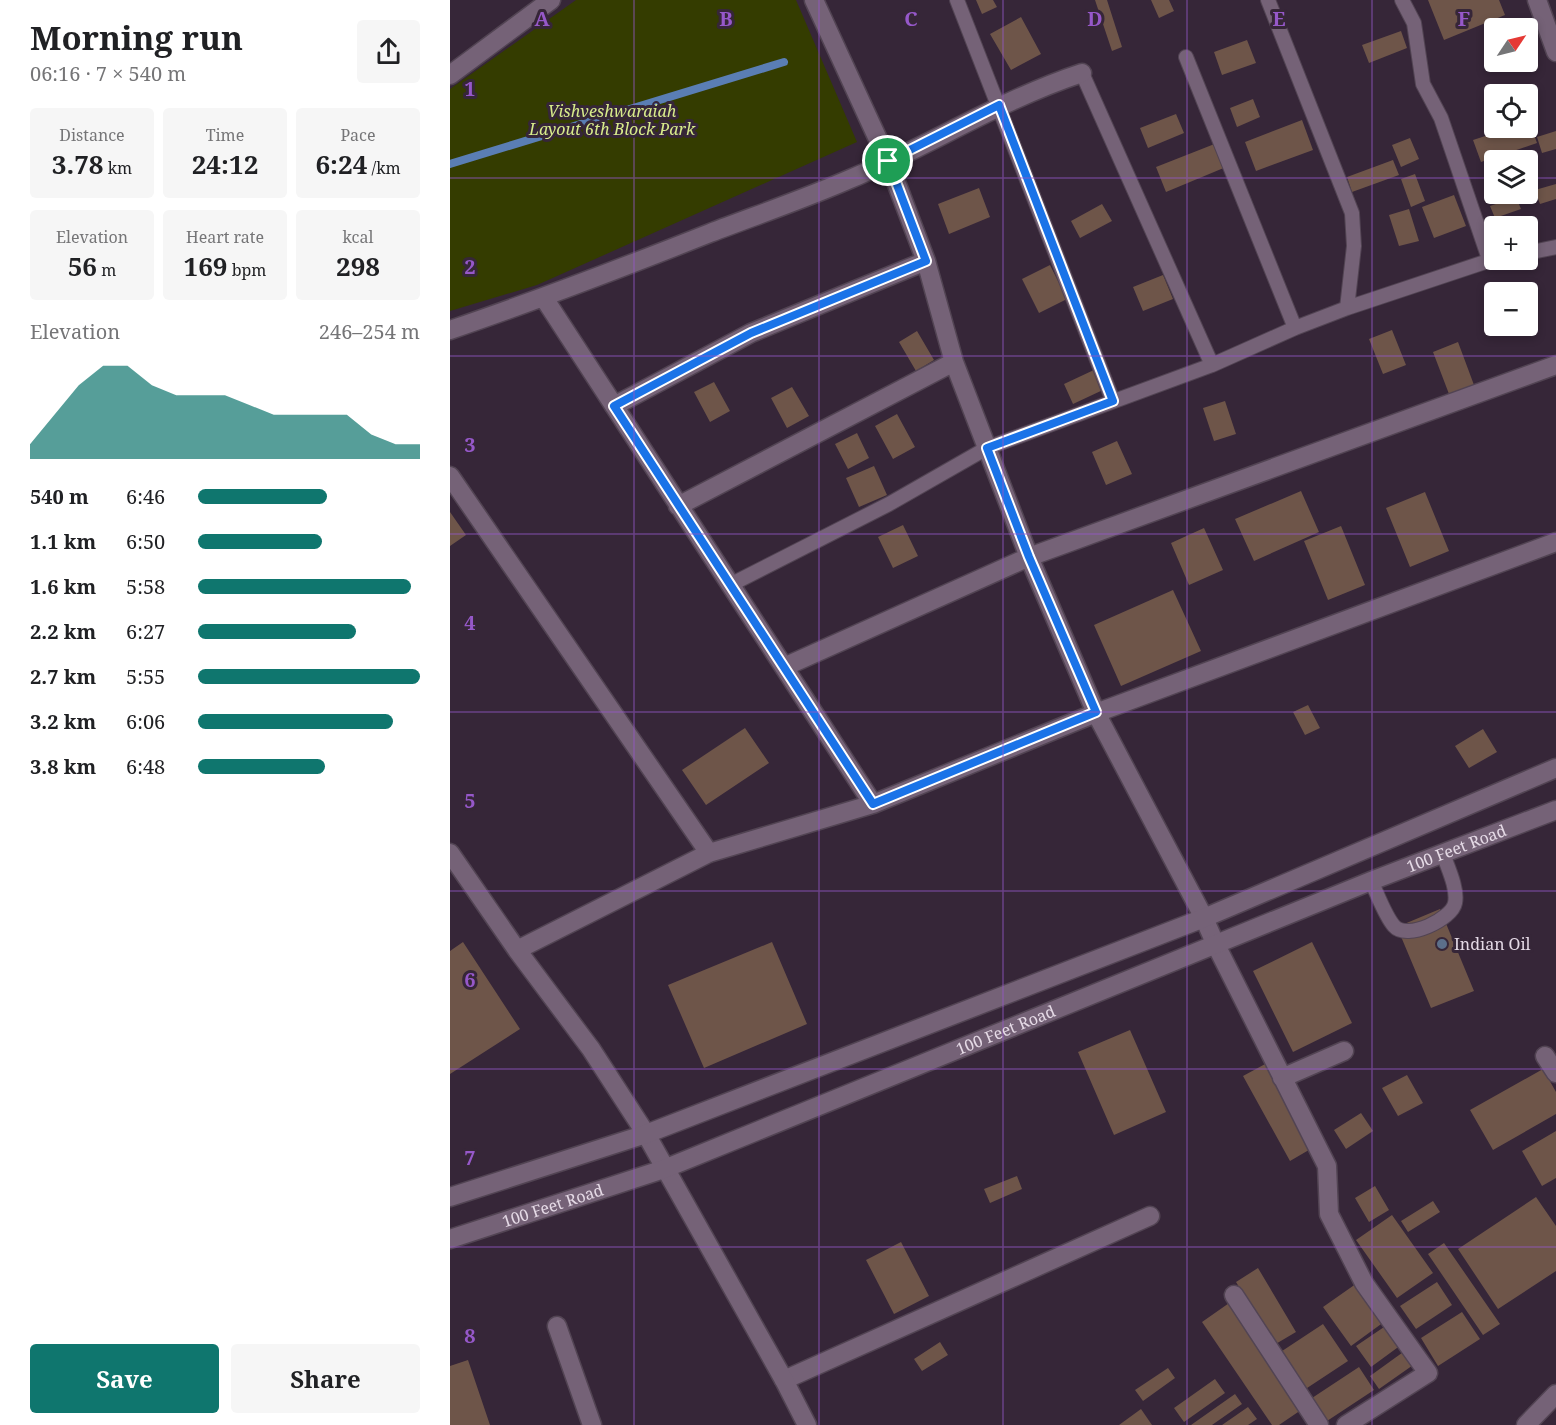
<!DOCTYPE html>
<meta charset="utf-8">
<style>
:root{--surface:#fff;--page:#f6f6f6;--text:#202124;--muted:#757577;--accent:#0f766e}
body{margin:0;font-family:"Noto Serif",serif;background:var(--page);color:var(--text);height:100vh;display:flex;flex-direction:column;font-size:22px;white-space:nowrap}
*{box-sizing:border-box;margin:0}
p{font-size:20px;color:var(--muted)}
.icon{flex:none;width:33px;height:33px;fill:none;stroke:currentColor;stroke-width:2;stroke-linecap:round;stroke-linejoin:round}
.map{position:relative;flex:1;overflow:hidden}
.side{display:flex;flex-direction:column;background:var(--surface);width:450px}
.side>*{flex:none}
.needle{width:39px;rotate:55deg}
.fabs{position:absolute;left:1034px;top:18px;display:grid;gap:12px}
.fabs a{display:grid;place-items:center;width:54px;height:54px;border-radius:6px;background:var(--surface);box-shadow:0 3px 9px #0003;font-size:30px}
.pin{position:absolute;display:grid;place-items:center;width:51px;height:51px;color:#fff;margin:-26px;border:3px solid #fff;border-radius:50%;box-shadow:0 2px 6px #0007}
.round{display:grid;place-items:center;flex:none;width:63px;height:63px;border-radius:6px;background:var(--page)}
.headline{display:flex;align-items:center;justify-content:space-between;height:102px;padding:0 30px}
h1{font-size:33px;font-weight:700;line-height:45px}
.figures{display:grid;grid-template-columns:repeat(3,1fr);gap:9px;height:102px;padding:6px 30px}
.figures div{display:grid;align-content:center;border-radius:6px;background:var(--page);text-align:center}
.figures b{font-size:26px;font-weight:700}
.figures small{font-size:16px;font-weight:400}
.figures p{font-size:16px}
.chart{height:168px;padding:12px 30px}
.chart p{display:flex;justify-content:space-between}
.chart svg{width:100%;height:108px;margin-top:6px;fill:var(--accent);opacity:.7}
.button{display:flex;gap:12px;margin-top:auto;padding:12px 30px}
.button a{flex:1;height:69px;border-radius:6px;background:var(--accent);color:#fff;font-size:24px;font-weight:700;line-height:69px;text-align:center}
.button a+a{background:var(--page);color:var(--text)}
ul{padding:0 30px;list-style:none;font-size:20px}
li{display:grid;grid-template-columns:96px 72px 1fr;align-items:center;height:45px}
li i{height:15px;border-radius:8px;background:var(--accent)}
main{display:flex;flex:1;min-height:0}
.map>svg:first-child{display:block}
</style>
<main>
<section class="side">
<div class="headline"><div><h1>Morning run</h1><p>06:16 · 7 × 540 m</p></div><a class="round"><svg class="icon" aria-label="share" viewBox="0 0 24 24"><path d="M12 15V3M7 8l5-5 5 5M5 13v7h14v-7"/></svg></a></div>
<div class="figures">
<div><p>Distance</p><b>3.78<small> km</small></b></div>
<div><p>Time</p><b>24:12</b></div>
<div><p>Pace</p><b>6:24<small> /km</small></b></div>
</div>
<div class="figures">
<div><p>Elevation</p><b>56<small> m</small></b></div>
<div><p>Heart rate</p><b>169<small> bpm</small></b></div>
<div><p>kcal</p><b>298</b></div>
</div>
<div class="chart"><p><span>Elevation</span>246–254 m</p>
<svg viewBox="0 0 160 44" preserveAspectRatio="none"><path d="M0 44V38L10 26L20 14L30 6L40 6L50 14L60 18L70 18L80 18L90 22L100 26L110 26L120 26L130 26L140 34L150 38L160 38V44z"/></svg>
</div>
<ul>
<li><b>540 m</b>6:46<i style="width:58%"></i></li>
<li><b>1.1 km</b>6:50<i style="width:56%"></i></li>
<li><b>1.6 km</b>5:58<i style="width:96%"></i></li>
<li><b>2.2 km</b>6:27<i style="width:71%"></i></li>
<li><b>2.7 km</b>5:55<i style="width:100%"></i></li>
<li><b>3.2 km</b>6:06<i style="width:88%"></i></li>
<li><b>3.8 km</b>6:48<i style="width:57%"></i></li>
</ul>
<div class="button"><a>Save</a><a>Share</a></div>
</section>
<div class="map">
<svg width="1106" height="1425" viewBox="0 0 1106 1425">
<rect width="100%" height="100%" fill="#362638"/>
<path fill="#343c00" d="M126,0H346L407,142L87,285L0,311V89Z"/>
<g fill="none" stroke-linecap="round" stroke-linejoin="round">
<path stroke="#5a7eb4" stroke-width="8" d="M0,164L334,62"/>
</g>
<path fill="#6e5549" d="M526,0H543L547,7L532,14Z
M645,0H657L672,47L662,51Z
M701,0H719L724,11L709,18Z
M978,0H1049L1055,15L994,40Z
M571,17L591,54L561,70L540,34Z
M951,31L957,48L919,63L912,45Z
M797,40L806,63L772,75L764,52Z
M803,99L810,117L787,127L780,108Z
M726,114L734,133L698,148L690,128Z
M852,120L863,150L806,171L795,142Z
M1079,121L1087,143L1031,162L1023,140L1060,128H1077V122Z
M1106,131V149L1092,153L1087,137Z
M960,138L969,159L951,167L942,145Z
M767,143L776,167L716,192L706,167Z
M943,160L949,175L902,192L897,177Z
M965,174L975,201L961,207L951,179Z
M1106,184V199L1090,204L1085,190Z
M529,188L540,217L499,234L488,204Z
M1004,195L1016,226L984,238L972,207Z
M1066,197L1071,209L1045,218L1040,206Z
M652,204L662,221L630,238L621,221Z
M959,209L969,241L949,246L939,215Z
M600,265L617,299L589,313L572,279Z
M713,275L723,299L693,311L683,287Z
M942,330L956,365L933,374L919,339Z
M467,331L484,360L466,371L449,342Z
M1008,342L1024,385L999,394L983,352Z
M646,369L655,389L623,404L614,384Z
M264,382L280,411L260,422L244,392Z
M342,387L359,416L337,428L321,398Z
M775,401L786,434L764,441L753,408Z
M447,414L465,447L443,459L425,426Z
M407,433L419,458L398,469L385,444Z
M667,441L682,474L656,485L642,452Z
M424,466L437,495L409,507L396,478Z
M851,491L869,532L804,561L785,519Z
M975,492L999,551L960,567L936,508Z
M0,512L16,535L0,546Z
M453,525L468,556L443,568L428,537Z
M891,526L915,585L878,600L854,541Z
M754,528L773,570L739,585L721,543Z
M723,590L751,651L671,686L644,625Z
M858,705L870,728L855,735L843,712Z
M295,728L319,763L256,805L232,770Z
M1033,729L1047,752L1019,768L1005,746Z
M990,909L1024,991L981,1008L947,927Z
M13,942L70,1029L0,1074V951Z
M322,942L357,1024L254,1068L218,985Z
M862,942L902,1023L843,1052L803,971Z
M680,1030L716,1112L664,1135L628,1052Z
M817,1063L864,1147L840,1161L793,1076Z
M1093,1069L1106,1092V1114L1043,1150L1020,1110Z
M957,1075L973,1103L948,1116L932,1088Z
M911,1113L923,1131L896,1149L884,1130Z
M1106,1131V1178L1092,1186L1072,1151Z
M567,1176L572,1189L540,1203L534,1189Z
M925,1186L939,1210L919,1222L905,1198Z
M1086,1197L1106,1226V1271L1048,1309L1008,1249Z
M983,1201L990,1212L958,1232L951,1221Z
M942,1215L983,1273L947,1298L906,1240Z
M451,1242L479,1296L444,1314L416,1260Z
M994,1243L1050,1324L1033,1335L978,1254Z
M808,1268L846,1332L824,1345L786,1282Z
M910,1281L938,1319L901,1346L873,1307Z
M987,1282L1002,1305L966,1329L950,1306Z
M782,1301L854,1408L829,1425H822L752,1322Z
M1012,1312L1030,1339L988,1366L971,1338Z
M873,1324L898,1361L851,1392L826,1355Z
M937,1325L951,1345L921,1367L906,1346Z
M490,1342L498,1355L472,1371L464,1359Z
M956,1350L966,1363L929,1389L920,1376Z
M18,1360L40,1425H0V1366Z
M909,1367L924,1390L877,1421L862,1398Z
M718,1368L725,1378L693,1401L685,1390Z
M765,1379L775,1393L734,1422L724,1408Z
M785,1394L792,1404L762,1425H741Z
M798,1407L807,1419L798,1425H772Z
M691,1409L702,1425H669Z"/>
<g fill="none" stroke-linecap="round" stroke-linejoin="round">
<g stroke="#524453" stroke-width="16">
<path id="lane" d="M507,0L663,401
M818,0L902,213L904,246L897,308
M952,0L964,23L973,84L991,118L1039,259
M736,57L845,328
M632,73L762,365
M1077,253L1106,247
M280,585L439,504L537,448L762,365L845,328L897,308L1044,259
M921,881C927,893 935,916 944,926C957,941 1002,919 1005,903C1008,889 998,868 993,854"/>
</g>
<g stroke="#524453" stroke-width="21">
<path id="street" d="M364,0L438,161L476,261L504,362L579,557L646,713L754,918L765,943L877,1166L879,1214L914,1283L978,1373L896,1425
M1087,0L1106,52
M0,75L101,0
M94,298L423,804
M0,330C88,300 174,267 260,233C307,215 354,199 400,179C479,146 550,100 632,73
M164,406L301,333L476,261
M0,476L259,853
M228,506L504,362
M334,667L579,557L1106,365
M0,853L67,950L141,1049L196,1134
M67,950L259,853L423,804L646,713L1106,542
M1095,1056L1106,1073
M832,1078L894,1051
M784,1295L869,1425
M107,1326L142,1425
M334,1380L700,1216"/>
</g>
<g stroke="#524453" stroke-width="21">
<g id="secondary">
<path d="M196,1134L334,1380L357,1425"/>
<path d="M0,1197L196,1134L754,918L1106,768"/>
<path id="s1" d="M0,1239L214,1169L921,881L1106,810"/>
<path d="M1076,1425L1106,1394"/>
</g>
</g>
<use href="#lane" stroke="#756277" stroke-width="14"/>
<use href="#street" stroke="#756277" stroke-width="18"/>
<use href="#secondary" stroke="#756277" stroke-width="18"/>
</g>
<g fill="none" stroke-linecap="round" stroke-linejoin="round">
<g stroke="#fff" stroke-width="12">
<path id="route" d="M549,105L663,401L537,448L579,557L646,712L423,804L164,406L301,333L476,261L438,161Z"/>
</g>
<use href="#route" stroke="#1a73e8" stroke-width="8"/>
</g>
<path fill="none" stroke="#9658c9" stroke-width="1.5" stroke-opacity="0.55" d="M184,0V1425M369,0V1425M553,0V1425M737,0V1425M922,0V1425M0,178H1044M1077,178H1106M0,356H1106M0,534H1106M0,712H1106M0,891H1106M0,1069H1106M0,1247H1106"/>
<circle fill="#5c6f8a" stroke="#362638" stroke-width="2" cx="992" cy="944" r="6"/>
<g text-anchor="middle" dominant-baseline="central" stroke-width="6" stroke-linejoin="round" paint-order="stroke">
<g font-size="16" font-style="italic" fill="#d8ec8b" stroke="#362638">
<text x="162" y="111">Vishveshwaraiah<tspan x="162" dy="18">Layout 6th Block Park</tspan></text>
</g>
<g font-size="16" fill="#e5dae6" stroke="#362638">
<text stroke="none"><textPath href="#s1" startOffset="1080">100 Feet Road</textPath></text>
<text stroke="none"><textPath href="#s1" startOffset="594">100 Feet Road</textPath></text>
<text stroke="none"><textPath href="#s1" startOffset="108">100 Feet Road</textPath></text>
</g>
<g font-size="16" fill="#e5dae6" stroke="#362638" text-anchor="start">
<text x="1004" y="944">Indian Oil</text>
</g>
</g>
<g font-size="20" text-anchor="middle" font-weight="bold" fill="#9658c9" stroke="#362638" stroke-width="6" stroke-linejoin="round" paint-order="stroke">
<text x="92" y="26">A</text>
<text x="276" y="26">B</text>
<text x="461" y="26">C</text>
<text x="645" y="26">D</text>
<text x="829" y="26">E</text>
<text x="1014" y="26">F</text>
<text x="20" y="96">1</text>
<text x="20" y="274">2</text>
<text x="20" y="452">3</text>
<text x="20" y="630">4</text>
<text x="20" y="808">5</text>
<text x="20" y="987">6</text>
<text x="20" y="1165">7</text>
<text x="20" y="1343">8</text>
</g>
</svg>
<div class="fabs">
<a><svg class="needle" viewBox="-14 -14 28 28"><path d="M0-13l5 13h-10z" fill="#e53935"/><path d="M0 13l5-13h-10z" fill="#757577"/></svg></a>
<a><svg class="icon" aria-label="locate" viewBox="0 0 24 24"><circle cx="12" cy="12" r="6"/><path d="M12 2v4M12 18v4M2 12h4M18 12h4"/></svg></a>
<a><svg class="icon" aria-label="layers" viewBox="0 0 24 24"><path d="M12 4l9 5-9 5-9-5zM3 14l9 5 9-5"/></svg></a>
<a>+</a>
<a>−</a>
</div>
<div class="pin" style="left:438px;top:161px;background:#1e9e55"><svg class="icon" aria-label="arrive" viewBox="0 0 24 24"><path d="M6 21V4h12l-3 4 3 4H6"/></svg></div>
</div>
</main>
